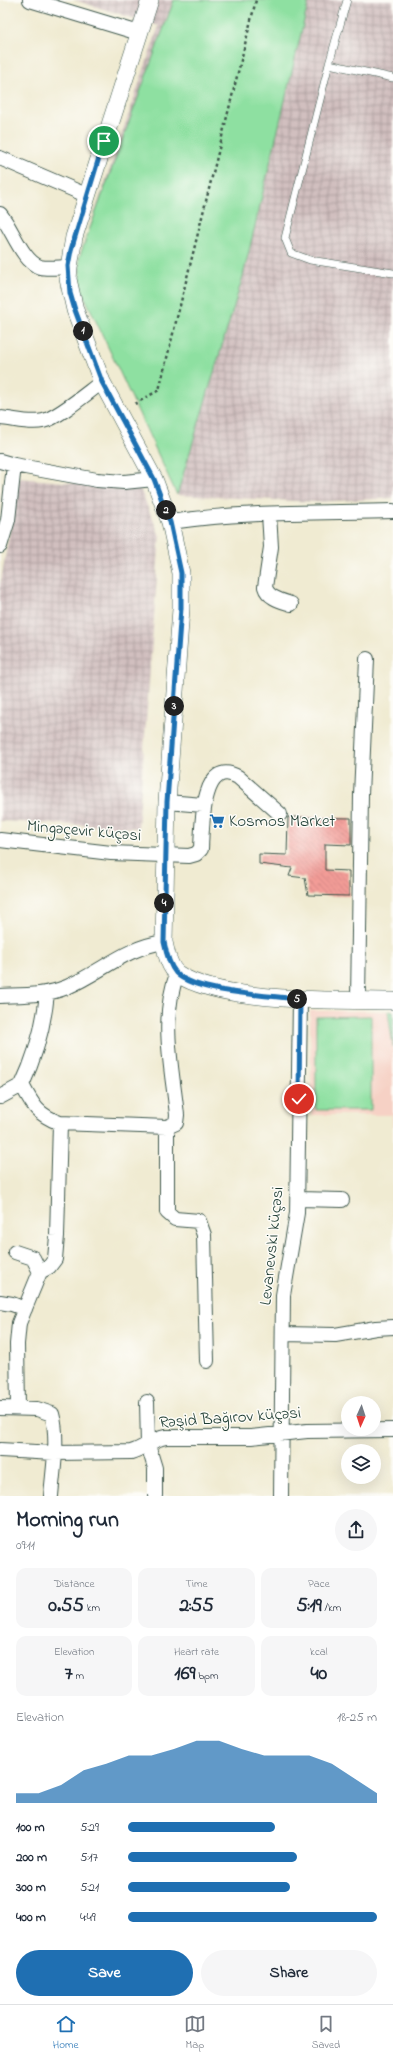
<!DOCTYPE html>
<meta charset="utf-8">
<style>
:root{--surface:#fff;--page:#f6f6f7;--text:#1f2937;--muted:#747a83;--line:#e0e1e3;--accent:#1f6fb2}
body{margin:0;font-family:"Indie Flower",sans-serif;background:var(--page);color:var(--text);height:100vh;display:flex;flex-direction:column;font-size:15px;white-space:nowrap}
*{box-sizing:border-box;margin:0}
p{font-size:13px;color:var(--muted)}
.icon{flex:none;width:22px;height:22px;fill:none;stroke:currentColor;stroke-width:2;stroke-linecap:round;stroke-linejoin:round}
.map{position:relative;height:1496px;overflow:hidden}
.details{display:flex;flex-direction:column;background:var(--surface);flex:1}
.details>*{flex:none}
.needle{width:26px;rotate:183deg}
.tools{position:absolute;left:341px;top:1396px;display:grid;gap:8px}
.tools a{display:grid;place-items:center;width:40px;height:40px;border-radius:50%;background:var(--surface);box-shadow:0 4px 16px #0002;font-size:20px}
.pin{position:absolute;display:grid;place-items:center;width:34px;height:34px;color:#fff;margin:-17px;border:2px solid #fff;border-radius:50%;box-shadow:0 1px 4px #0007}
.km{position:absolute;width:20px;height:20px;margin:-10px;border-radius:50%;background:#222;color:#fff;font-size:11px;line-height:20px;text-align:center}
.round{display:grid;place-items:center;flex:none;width:42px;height:42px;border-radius:21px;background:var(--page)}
.summary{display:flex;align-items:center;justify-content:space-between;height:68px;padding:0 16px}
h1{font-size:22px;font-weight:700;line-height:30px}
.stats{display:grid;grid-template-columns:repeat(3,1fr);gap:6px;height:68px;padding:4px 16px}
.stats div{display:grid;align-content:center;border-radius:10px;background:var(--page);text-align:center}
.stats b{font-size:20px;font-weight:700}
.stats small{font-size:11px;font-weight:400}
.stats p{font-size:11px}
.chart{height:112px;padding:8px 16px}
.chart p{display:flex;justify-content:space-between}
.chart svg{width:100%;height:72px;margin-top:4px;fill:var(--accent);opacity:.7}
.button{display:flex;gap:8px;margin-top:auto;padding:8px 16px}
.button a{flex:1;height:46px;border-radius:24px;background:var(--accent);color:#fff;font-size:16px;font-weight:700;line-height:46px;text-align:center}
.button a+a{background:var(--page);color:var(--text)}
ul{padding:0 16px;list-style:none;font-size:13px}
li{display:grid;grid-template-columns:64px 48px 1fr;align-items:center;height:30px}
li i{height:10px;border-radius:5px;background:var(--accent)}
.tab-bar{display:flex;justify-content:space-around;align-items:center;height:56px;border-top:1px solid var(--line);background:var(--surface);font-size:11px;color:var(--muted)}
.tab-bar a{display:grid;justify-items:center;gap:2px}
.tab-bar .on{color:var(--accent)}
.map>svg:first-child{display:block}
</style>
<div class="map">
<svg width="393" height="1496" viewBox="0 0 393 1496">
<defs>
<pattern id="industrial-grid" width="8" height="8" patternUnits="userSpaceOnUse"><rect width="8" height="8" fill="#d1bfbf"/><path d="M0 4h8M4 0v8" fill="none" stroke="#a99c9c"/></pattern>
<pattern id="building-back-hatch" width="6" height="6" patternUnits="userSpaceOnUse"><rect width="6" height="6" fill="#f39c97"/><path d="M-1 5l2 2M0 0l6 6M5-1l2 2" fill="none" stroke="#c4807c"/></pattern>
</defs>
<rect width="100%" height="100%" fill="#fdfcf7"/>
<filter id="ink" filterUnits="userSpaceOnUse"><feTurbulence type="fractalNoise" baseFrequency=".025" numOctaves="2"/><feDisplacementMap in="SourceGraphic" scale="8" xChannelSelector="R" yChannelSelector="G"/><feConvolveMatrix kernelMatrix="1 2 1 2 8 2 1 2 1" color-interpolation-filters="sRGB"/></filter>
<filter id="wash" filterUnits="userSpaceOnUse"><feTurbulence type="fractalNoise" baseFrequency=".012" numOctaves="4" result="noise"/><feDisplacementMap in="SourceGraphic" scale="16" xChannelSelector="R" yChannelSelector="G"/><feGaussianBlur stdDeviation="0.9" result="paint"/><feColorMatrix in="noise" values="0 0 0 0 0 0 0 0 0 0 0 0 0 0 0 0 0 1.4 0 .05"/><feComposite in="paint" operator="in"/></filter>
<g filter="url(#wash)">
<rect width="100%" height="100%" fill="#f0ebd2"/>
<path fill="#f6d1c5" d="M310,1011H393V1139L392,1115H312Z"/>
<path fill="url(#industrial-grid)" d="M74,0H393V498L314,502L177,495L81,289L79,258L159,26Z
M19,478L140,489L160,536L138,828L0,821V586Z"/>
<path fill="#8ee0a1" stroke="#568e6a" d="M174,0H309L243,276L177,495L81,289L79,258Z
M388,1011L393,1012V1047Z
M371,1016V1110H316V1017Z"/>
<g id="blocks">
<path fill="url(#building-back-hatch)" d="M288,817L351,818V845L325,844V870L349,871V896L308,895L305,878L289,876L292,868L259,864V854L287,855Z"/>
</g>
</g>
<g filter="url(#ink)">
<use href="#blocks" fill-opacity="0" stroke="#3e574c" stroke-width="1"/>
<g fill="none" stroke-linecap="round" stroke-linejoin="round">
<g stroke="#3e574c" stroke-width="8">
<path id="service" d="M347,0L329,64L285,238L291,253L310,260L393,273
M329,64L393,78"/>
</g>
<g stroke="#3e574c" stroke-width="16">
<path id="minor" d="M30,0L139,33
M0,158L86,195
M0,214C12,228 22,261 40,267C48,269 60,267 69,267
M0,418C14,419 29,424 43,421C58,418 88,392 102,382
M0,461L14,465L97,480L124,482L154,479
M269,514L271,547L265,587C268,598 282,601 291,604
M170,522C243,511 319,513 393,511
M0,546L8,520L14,465
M167,802L203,805
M0,840L111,853L189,856L196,854L201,849C202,830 201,756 238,777L280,814
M47,993C44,1026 36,1055 22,1085C33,1106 38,1115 60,1123L167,1127L176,1123L177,1115C172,1067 160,1020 177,974
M0,996C23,995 45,996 67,987C102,972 124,948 164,942
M358,1000L361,795L367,659
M0,1097L22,1085
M167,1127V1212L175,1219L199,1221L204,1235L207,1361
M298,1199L342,1200
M15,1252L33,1258L40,1272
M0,1302L12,1304L25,1309
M283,1334L335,1335L376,1328L393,1327
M147,1402L148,1445L155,1468V1496
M0,1408L37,1409L52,1414C59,1439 53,1470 51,1496
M18,1408L17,1344L19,1323L40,1272L49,1267L55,1259L57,1236L60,1123
M0,1450L54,1453L131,1452C145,1448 152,1439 166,1437H251L307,1431L393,1430
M281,1496L283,1295L297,1213L300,999"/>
</g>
<g stroke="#3e574c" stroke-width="18">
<path id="tertiary" d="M150,0L74,237L69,267L68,279L75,310L102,382L154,479L170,522L181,573V609L167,802L164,942C166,952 169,968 178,974C220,1003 342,1000 393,1001"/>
</g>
<path stroke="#3e574c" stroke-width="2.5" stroke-dasharray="3 3" stroke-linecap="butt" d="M135,404L159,390L256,0"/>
<use href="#service" stroke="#fff" stroke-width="7"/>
<use href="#minor" stroke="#fff" stroke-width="14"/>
<use href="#tertiary" stroke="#fff" stroke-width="17"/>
</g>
</g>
<g fill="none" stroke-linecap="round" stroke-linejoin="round" filter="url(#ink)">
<g stroke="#fff" stroke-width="8">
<path id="route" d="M104,141L71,250L68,266L70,293L75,310L102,382L154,479L170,522L181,573V608L167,802L164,942C166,952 169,965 176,973C195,993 273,996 300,999L299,1099"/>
</g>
<use href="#route" stroke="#1f6fb2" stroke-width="5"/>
</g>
<defs>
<g id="supermarket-bare" transform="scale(1.2)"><path d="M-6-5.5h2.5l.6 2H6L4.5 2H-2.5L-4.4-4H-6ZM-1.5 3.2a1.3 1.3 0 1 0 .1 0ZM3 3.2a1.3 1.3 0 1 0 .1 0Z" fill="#1f6fb2" stroke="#fdfcf7" stroke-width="2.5" paint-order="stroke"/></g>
</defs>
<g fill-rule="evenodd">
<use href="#supermarket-bare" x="217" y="821"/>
</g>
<g text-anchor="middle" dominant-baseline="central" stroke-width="3" stroke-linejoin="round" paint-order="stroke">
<g font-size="17" fill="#1f3d34" stroke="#fdfcf7" text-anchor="start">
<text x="229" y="821">Kosmos Market</text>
</g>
<g font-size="17" fill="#1f3d34" stroke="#fdfcf7">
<text transform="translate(84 831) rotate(5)">Mingəçevir küçəsi</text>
<text transform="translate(272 1246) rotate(-84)">Levanevski küçəsi</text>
<text transform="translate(230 1418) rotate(-4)">Rəşid Bağırov küçəsi</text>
</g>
</g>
</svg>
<div class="tools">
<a><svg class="needle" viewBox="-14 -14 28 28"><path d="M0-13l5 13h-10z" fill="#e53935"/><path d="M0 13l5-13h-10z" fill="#747a83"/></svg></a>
<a><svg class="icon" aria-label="layers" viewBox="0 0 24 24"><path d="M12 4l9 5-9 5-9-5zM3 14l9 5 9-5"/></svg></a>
</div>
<div class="pin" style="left:104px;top:141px;background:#1e9e55"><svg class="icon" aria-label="arrive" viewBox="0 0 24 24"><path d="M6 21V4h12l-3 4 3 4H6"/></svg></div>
<div class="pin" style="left:299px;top:1099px;background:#d93025"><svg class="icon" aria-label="check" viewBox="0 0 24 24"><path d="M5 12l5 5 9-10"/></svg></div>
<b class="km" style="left:83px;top:331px">1</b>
<b class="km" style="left:166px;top:510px">2</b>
<b class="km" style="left:174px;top:706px">3</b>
<b class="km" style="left:164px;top:903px">4</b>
<b class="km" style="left:297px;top:999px">5</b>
</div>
<section class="details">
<div class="summary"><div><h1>Morning run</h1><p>09:11</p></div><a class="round"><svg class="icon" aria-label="share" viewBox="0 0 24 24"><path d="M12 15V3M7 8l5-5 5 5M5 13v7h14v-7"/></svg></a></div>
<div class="stats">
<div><p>Distance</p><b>0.55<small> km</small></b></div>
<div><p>Time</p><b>2:55</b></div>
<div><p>Pace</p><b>5:19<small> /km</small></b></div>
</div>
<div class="stats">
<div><p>Elevation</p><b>7<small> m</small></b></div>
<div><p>Heart rate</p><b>169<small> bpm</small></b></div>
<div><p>kcal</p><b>40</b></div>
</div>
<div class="chart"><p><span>Elevation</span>18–25 m</p>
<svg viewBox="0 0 160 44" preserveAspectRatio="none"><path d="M0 44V38L10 38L20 33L30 24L40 20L50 15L60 15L70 11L80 6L90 6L100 11L110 15L120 15L130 15L140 20L150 29L160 38V44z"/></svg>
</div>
<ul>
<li><b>100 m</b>5:29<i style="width:59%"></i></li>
<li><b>200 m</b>5:17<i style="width:68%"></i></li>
<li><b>300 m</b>5:21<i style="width:65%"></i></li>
<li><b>400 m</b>4:49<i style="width:100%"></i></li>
</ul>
<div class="button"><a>Save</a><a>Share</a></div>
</section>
<nav class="tab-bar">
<a class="on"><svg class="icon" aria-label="home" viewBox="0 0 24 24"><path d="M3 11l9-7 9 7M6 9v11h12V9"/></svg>Home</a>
<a><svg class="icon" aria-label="map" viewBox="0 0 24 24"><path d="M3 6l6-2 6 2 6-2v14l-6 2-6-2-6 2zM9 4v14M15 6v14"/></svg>Map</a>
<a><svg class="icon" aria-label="saved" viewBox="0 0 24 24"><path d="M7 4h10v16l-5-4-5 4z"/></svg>Saved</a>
</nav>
